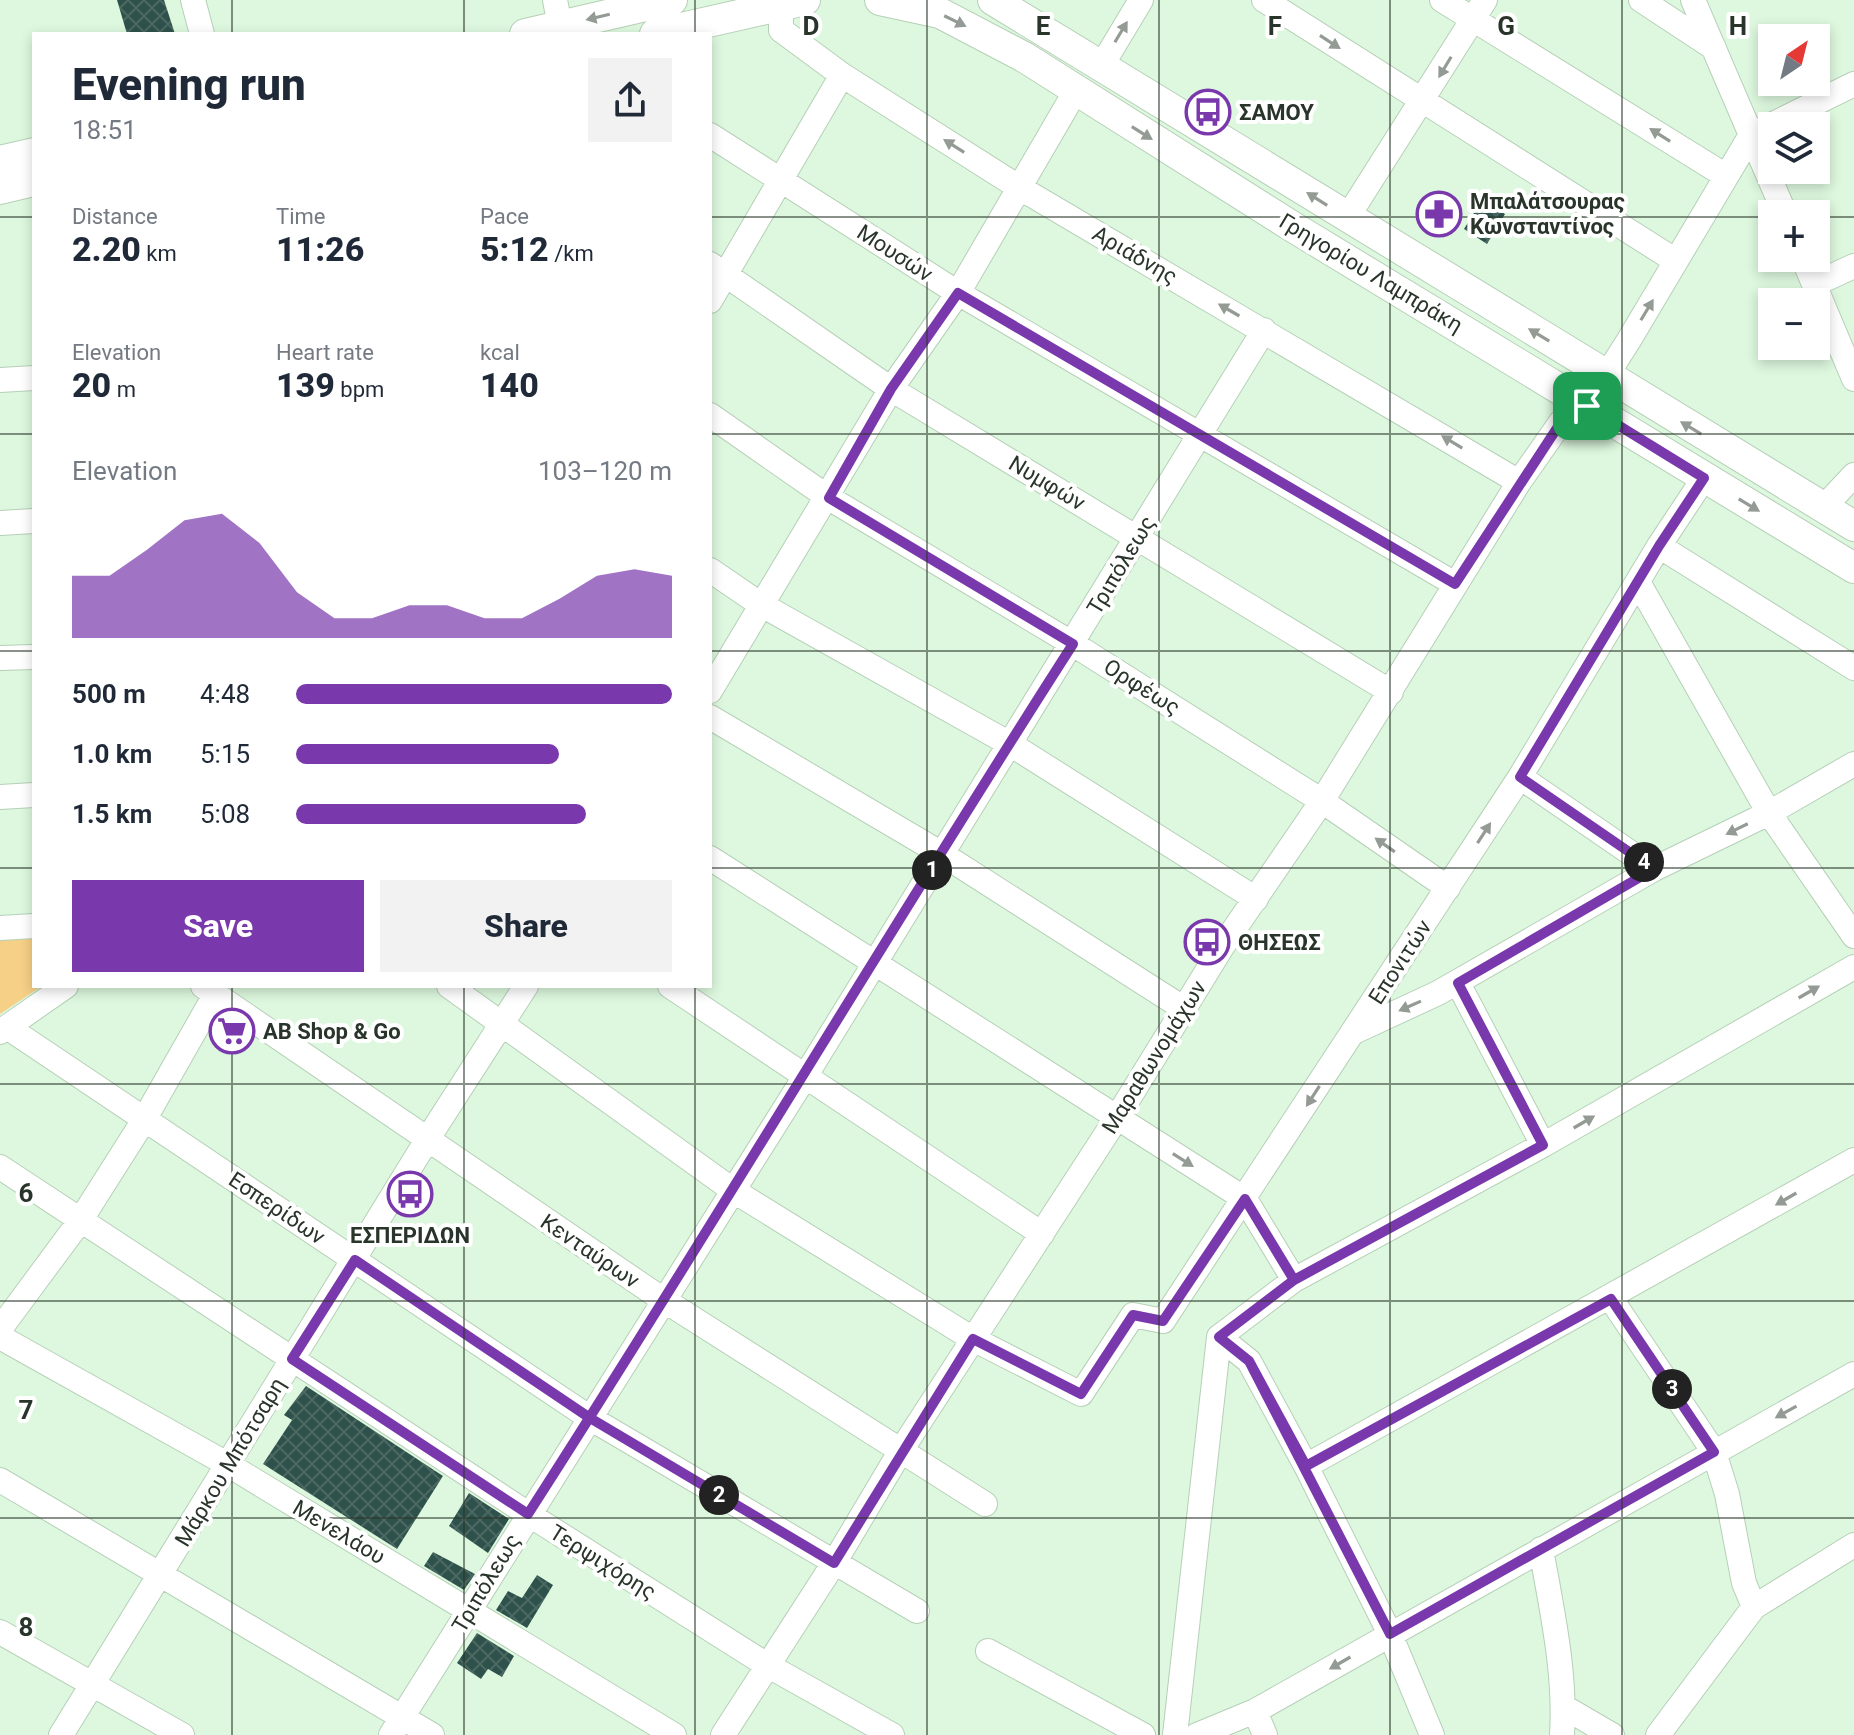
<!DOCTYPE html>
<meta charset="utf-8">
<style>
:root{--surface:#fff;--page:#f2f2f3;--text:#1f2937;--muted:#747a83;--accent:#7a38ad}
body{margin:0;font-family:Roboto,sans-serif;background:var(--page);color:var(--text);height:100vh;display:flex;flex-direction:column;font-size:30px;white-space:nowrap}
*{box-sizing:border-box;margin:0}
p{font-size:26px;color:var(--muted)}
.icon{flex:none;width:44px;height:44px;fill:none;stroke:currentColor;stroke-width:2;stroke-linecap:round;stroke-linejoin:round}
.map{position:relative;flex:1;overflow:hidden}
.drawer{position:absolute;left:32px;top:32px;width:680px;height:956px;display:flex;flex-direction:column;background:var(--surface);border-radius:0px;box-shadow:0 4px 12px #0003}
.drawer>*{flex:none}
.needle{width:52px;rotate:35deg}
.tools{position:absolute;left:1758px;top:24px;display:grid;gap:16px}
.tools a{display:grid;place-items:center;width:72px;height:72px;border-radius:0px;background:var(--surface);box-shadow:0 4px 12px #0003;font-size:40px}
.pin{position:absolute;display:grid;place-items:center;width:68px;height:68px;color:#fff;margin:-34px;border-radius:16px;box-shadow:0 4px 12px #0006}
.km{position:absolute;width:40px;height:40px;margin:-20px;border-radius:50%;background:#222;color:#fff;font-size:22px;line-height:40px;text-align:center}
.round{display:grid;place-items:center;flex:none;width:84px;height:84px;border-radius:0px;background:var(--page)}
.headline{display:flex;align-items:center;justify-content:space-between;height:136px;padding:0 40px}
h1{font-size:44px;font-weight:800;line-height:60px}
.metrics{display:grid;grid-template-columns:repeat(3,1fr);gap:12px;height:136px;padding:8px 40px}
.metrics div{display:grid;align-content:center}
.metrics b{font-size:34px;font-weight:800}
.metrics small{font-size:22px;font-weight:400}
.metrics p{font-size:22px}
.chart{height:224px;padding:16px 40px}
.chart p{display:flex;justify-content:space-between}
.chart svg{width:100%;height:144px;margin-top:8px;fill:var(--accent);opacity:.7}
.primary-button{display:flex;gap:16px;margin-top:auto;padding:16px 40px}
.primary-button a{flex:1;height:92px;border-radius:0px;background:var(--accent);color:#fff;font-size:32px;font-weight:800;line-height:92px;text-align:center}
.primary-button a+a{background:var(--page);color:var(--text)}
ul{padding:0 40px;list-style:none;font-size:26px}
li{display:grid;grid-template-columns:128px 96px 1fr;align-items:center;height:60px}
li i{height:20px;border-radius:10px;background:var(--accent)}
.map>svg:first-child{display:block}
</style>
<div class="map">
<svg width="1854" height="1735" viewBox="0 0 1854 1735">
<defs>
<pattern id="building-cross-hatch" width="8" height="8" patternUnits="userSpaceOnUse" patternTransform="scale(2)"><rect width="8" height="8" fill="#2e524b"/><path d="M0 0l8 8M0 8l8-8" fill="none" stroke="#4b6862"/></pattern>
</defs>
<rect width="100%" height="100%" fill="#ddf8de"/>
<path fill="#f6d087" d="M34,934V986H42L0,1014V938Z"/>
<path fill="url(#building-cross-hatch)" d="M117,0H164L175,34H127Z
M1482,200L1505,214L1487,244L1464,229Z
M306,1386L443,1476L397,1549L263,1464L292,1420L284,1415Z
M469,1493L509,1519L488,1553L449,1526Z
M433,1552L475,1574L464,1590L424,1566Z
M537,1575L553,1585L527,1628L496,1610L508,1591L522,1598Z
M477,1633L514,1656L502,1677L488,1669L481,1679L457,1663Z"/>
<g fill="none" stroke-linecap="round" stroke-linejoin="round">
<g stroke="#b6d0b7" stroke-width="26">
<path id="minor" d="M193,0L202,34
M555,0L560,26
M1264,0L1676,261
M1442,0L1726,176
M1641,0L1714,48
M1693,0L1785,214
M781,4V30L842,75L1020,188L1519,482
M1102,65L1141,0
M710,135L958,293L1455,584
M1751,135L1854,84
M1347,218L1485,0
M1803,258L1854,379
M710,264L891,389L1391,692
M1815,284L1854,266
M710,301L842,75
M0,380L34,378
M710,415L829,498L1073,644L1322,801L1448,888
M1823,508L1854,475
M0,523L34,521
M1659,546L1854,668
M710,570L760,604L1010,744L1256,899
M1638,582L1769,813L1854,936
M0,658L34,657
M710,691L891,389L958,293L1075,92
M710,717L942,854L1183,1008
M1520,777L1654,869
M0,797L34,795
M710,858L1245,1199L1294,1280
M0,928L34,926
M1458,983L1543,1145
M203,986L662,1299L985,1504
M449,986L734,1191L973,1339L1081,1394L1133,1315L1163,1321L1520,777L1659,546L1704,478
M670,986L1042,1234
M7,1027L590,1418L917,1611
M1356,1031L1438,993L1654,869L1769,813L1854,764
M0,1032L66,986
M0,1167L528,1514L767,1665L892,1735
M1611,1299L1714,1452L1727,1494L1744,1583L1754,1607
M0,1329L80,1221L144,1120L215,995
M0,1337L227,1464L674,1735
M1219,1337L1294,1280L1543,1145L1854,967
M1219,1337L1249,1361L1306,1466L1390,1634L1432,1735
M1306,1466L1854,1160
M0,1480L432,1735
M1541,1549C1552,1611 1566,1673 1562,1735
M0,1632L182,1735
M988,1651L1143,1735
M1564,1707L1612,1735
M1255,1711L1265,1735
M61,1735L427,1140L526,986
M391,1735L806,1075L1264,330
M723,1735L834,1563L900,1452L1116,1119L1222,947L1322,801L1519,482L1561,422L1587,406L1629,340L1751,135
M1175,1735L1219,1337
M1197,1735L1255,1711L1854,1374
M1658,1735L1754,1607L1854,1545"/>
</g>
<g stroke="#b6d0b7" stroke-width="32">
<path id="major" d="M880,0L940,13L1024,57L1293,227L1854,568
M993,0L1854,526
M525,34L672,0
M655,34L805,0
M0,161L34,153
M0,189L34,181"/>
</g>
<use href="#minor" stroke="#fff" stroke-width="24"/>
<use href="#major" stroke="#fff" stroke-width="30"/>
</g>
<defs><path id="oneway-solid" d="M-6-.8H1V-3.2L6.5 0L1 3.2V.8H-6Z" transform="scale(2)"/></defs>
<g fill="#949a94">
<use href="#oneway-solid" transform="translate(598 17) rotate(167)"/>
<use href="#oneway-solid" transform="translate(955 21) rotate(26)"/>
<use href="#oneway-solid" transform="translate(1121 32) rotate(-59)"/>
<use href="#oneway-solid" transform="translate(1330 42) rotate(33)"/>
<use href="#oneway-solid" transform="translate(1445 67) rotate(121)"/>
<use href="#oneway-solid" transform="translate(1142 133) rotate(32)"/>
<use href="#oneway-solid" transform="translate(1660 135) rotate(-148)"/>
<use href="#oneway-solid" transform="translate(954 146) rotate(-148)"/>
<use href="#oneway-solid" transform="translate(1317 199) rotate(-148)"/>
<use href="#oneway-solid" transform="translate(1229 310) rotate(-150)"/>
<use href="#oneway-solid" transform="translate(1647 310) rotate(-59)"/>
<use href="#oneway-solid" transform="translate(1539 335) rotate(-149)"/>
<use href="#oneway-solid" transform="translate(1691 428) rotate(-149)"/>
<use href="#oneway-solid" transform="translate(1452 442) rotate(-149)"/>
<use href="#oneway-solid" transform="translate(1749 505) rotate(31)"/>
<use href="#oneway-solid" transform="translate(1737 829) rotate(154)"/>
<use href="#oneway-solid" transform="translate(1484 833) rotate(-57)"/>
<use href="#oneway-solid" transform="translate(1385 845) rotate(-145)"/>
<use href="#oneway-solid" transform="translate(1809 992) rotate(-30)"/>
<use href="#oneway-solid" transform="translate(1410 1006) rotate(156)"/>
<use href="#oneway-solid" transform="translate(1313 1096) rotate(123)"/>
<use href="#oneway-solid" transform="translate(1584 1122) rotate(-30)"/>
<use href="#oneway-solid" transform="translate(1183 1160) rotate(32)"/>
<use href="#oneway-solid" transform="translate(1786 1199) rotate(150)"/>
<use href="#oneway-solid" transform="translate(1786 1412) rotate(151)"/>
<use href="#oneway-solid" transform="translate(1340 1663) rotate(150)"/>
</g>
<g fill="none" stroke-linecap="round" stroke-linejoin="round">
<g stroke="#fff" stroke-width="16">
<path id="route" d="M1587,406L1561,422L1455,584L958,293L891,389L829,498L1073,644C888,932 713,1227 528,1514L292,1359L355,1260L590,1418L834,1563L973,1339L1081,1394L1133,1315L1163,1321L1245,1199L1294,1280L1219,1337L1249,1361L1306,1466L1611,1299L1714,1452L1390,1634L1249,1361L1219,1337L1294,1280L1543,1145L1458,983L1654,869L1520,777L1659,546L1704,478L1587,406"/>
</g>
<use href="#route" stroke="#7a38ad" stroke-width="10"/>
</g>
<path fill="none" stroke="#29342a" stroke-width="2" stroke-opacity="0.55" d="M232,0V34M464,0V34M695,0V34M927,0V1735M1159,0V1735M1390,0V1735M1622,0V1735M0,217H34M710,217H1772M1816,217H1854M0,434H34M710,434H1854M0,651H34M710,651H1854M0,868H34M710,868H1854M232,986V1735M464,986V1735M695,986V1735M0,1084H1854M0,1301H1854M0,1518H1854"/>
<defs>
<g id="bus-ring" transform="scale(2.3)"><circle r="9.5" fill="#fff" stroke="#7a38ad" stroke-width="1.5"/><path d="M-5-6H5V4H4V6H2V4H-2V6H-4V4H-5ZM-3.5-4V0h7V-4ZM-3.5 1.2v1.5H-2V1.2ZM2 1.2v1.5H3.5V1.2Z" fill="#7a38ad"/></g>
<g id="pharmacy-ring" transform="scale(2.3)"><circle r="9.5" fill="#fff" stroke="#7a38ad" stroke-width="1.5"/><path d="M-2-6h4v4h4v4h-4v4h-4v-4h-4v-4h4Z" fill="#7a38ad"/></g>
<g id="supermarket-ring" transform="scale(2.3)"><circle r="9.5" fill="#fff" stroke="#7a38ad" stroke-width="1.5"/><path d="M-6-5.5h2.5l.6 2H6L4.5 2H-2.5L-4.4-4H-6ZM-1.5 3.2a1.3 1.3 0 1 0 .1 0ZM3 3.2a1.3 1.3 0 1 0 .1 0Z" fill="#7a38ad"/></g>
</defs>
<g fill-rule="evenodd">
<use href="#bus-ring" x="1208" y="112"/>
<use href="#pharmacy-ring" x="1439" y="214"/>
<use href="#bus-ring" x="1207" y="942"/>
<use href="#supermarket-ring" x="232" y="1031"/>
<use href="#bus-ring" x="410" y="1194"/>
</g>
<g text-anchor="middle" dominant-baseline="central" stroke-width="8" stroke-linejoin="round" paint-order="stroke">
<g font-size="22" font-weight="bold" fill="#29342a" stroke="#fff" text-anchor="start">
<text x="1239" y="112">ΣΑΜΟΥ</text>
<text x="1470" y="201">Μπαλάτσουρας<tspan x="1470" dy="25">Κωνσταντίνος</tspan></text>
<text x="1238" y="942">ΘΗΣΕΩΣ</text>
<text x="263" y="1031">AB Shop &amp; Go</text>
<text x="410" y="1235" text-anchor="middle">ΕΣΠΕΡΙΔΩΝ</text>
</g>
<g font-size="22" fill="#29342a" stroke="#fff">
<text transform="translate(895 253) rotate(33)">Μουσών</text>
<text transform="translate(1135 255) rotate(30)">Αριάδνης</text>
<text transform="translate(1371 273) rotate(31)">Γρηγορίου Λαμπράκη</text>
<text transform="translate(1047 483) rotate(31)">Νυμφών</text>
<text transform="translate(1121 565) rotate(-59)">Τριπόλεως</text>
<text transform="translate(1142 687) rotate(32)">Ορφέως</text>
<text transform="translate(1400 962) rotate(-57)">Επονιτών</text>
<text transform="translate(1154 1057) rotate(-58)">Μαραθωνομάχων</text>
<text transform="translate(277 1208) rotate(34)">Εσπερίδων</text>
<text transform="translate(590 1251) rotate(34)">Κενταύρων</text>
<text transform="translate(230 1462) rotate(-59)">Μάρκου Μπότσαρη</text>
<text transform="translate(339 1532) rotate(31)">Μενελάου</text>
<text transform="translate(603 1562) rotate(32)">Τερψιχόρης</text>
<text transform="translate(486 1583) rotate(-59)">Τριπόλεως</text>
</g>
</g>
<g font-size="26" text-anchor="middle" font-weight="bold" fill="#29342a" stroke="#fff" stroke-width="8" stroke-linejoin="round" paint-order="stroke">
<text x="811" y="35">D</text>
<text x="1043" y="35">E</text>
<text x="1275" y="35">F</text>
<text x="1506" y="35">G</text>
<text x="1738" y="35">H</text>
<text x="26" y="1202">6</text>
<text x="26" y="1419">7</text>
<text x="26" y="1636">8</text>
</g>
</svg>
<div class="tools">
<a><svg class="needle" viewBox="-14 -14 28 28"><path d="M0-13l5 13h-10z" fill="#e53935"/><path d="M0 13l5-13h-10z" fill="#747a83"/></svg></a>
<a><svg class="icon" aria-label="layers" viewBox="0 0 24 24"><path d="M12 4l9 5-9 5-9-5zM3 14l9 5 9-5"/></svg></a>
<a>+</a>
<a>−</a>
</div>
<div class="pin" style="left:1587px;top:406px;background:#1e9e55"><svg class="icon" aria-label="arrive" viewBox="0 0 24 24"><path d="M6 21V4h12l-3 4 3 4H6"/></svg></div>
<b class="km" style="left:932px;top:870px">1</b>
<b class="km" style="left:719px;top:1495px">2</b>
<b class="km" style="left:1672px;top:1389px">3</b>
<b class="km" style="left:1644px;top:862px">4</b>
<section class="drawer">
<div class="headline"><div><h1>Evening run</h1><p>18:51</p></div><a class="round"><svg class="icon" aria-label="share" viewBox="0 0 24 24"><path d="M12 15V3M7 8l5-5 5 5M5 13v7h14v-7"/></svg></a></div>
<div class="metrics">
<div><p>Distance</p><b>2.20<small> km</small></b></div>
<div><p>Time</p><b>11:26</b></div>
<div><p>Pace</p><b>5:12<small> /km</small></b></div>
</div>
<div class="metrics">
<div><p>Elevation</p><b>20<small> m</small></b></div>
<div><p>Heart rate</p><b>139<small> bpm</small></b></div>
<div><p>kcal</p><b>140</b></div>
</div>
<div class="chart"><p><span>Elevation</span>103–120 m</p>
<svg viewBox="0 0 160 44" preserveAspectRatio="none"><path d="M0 44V25L10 25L20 17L30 8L40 6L50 15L60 30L70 38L80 38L90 34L100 34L110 38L120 38L130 32L140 25L150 23L160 25V44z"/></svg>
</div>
<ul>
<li><b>500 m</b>4:48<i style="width:100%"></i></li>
<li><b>1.0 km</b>5:15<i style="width:70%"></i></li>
<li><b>1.5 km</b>5:08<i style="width:77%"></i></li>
</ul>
<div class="primary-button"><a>Save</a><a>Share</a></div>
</section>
</div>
